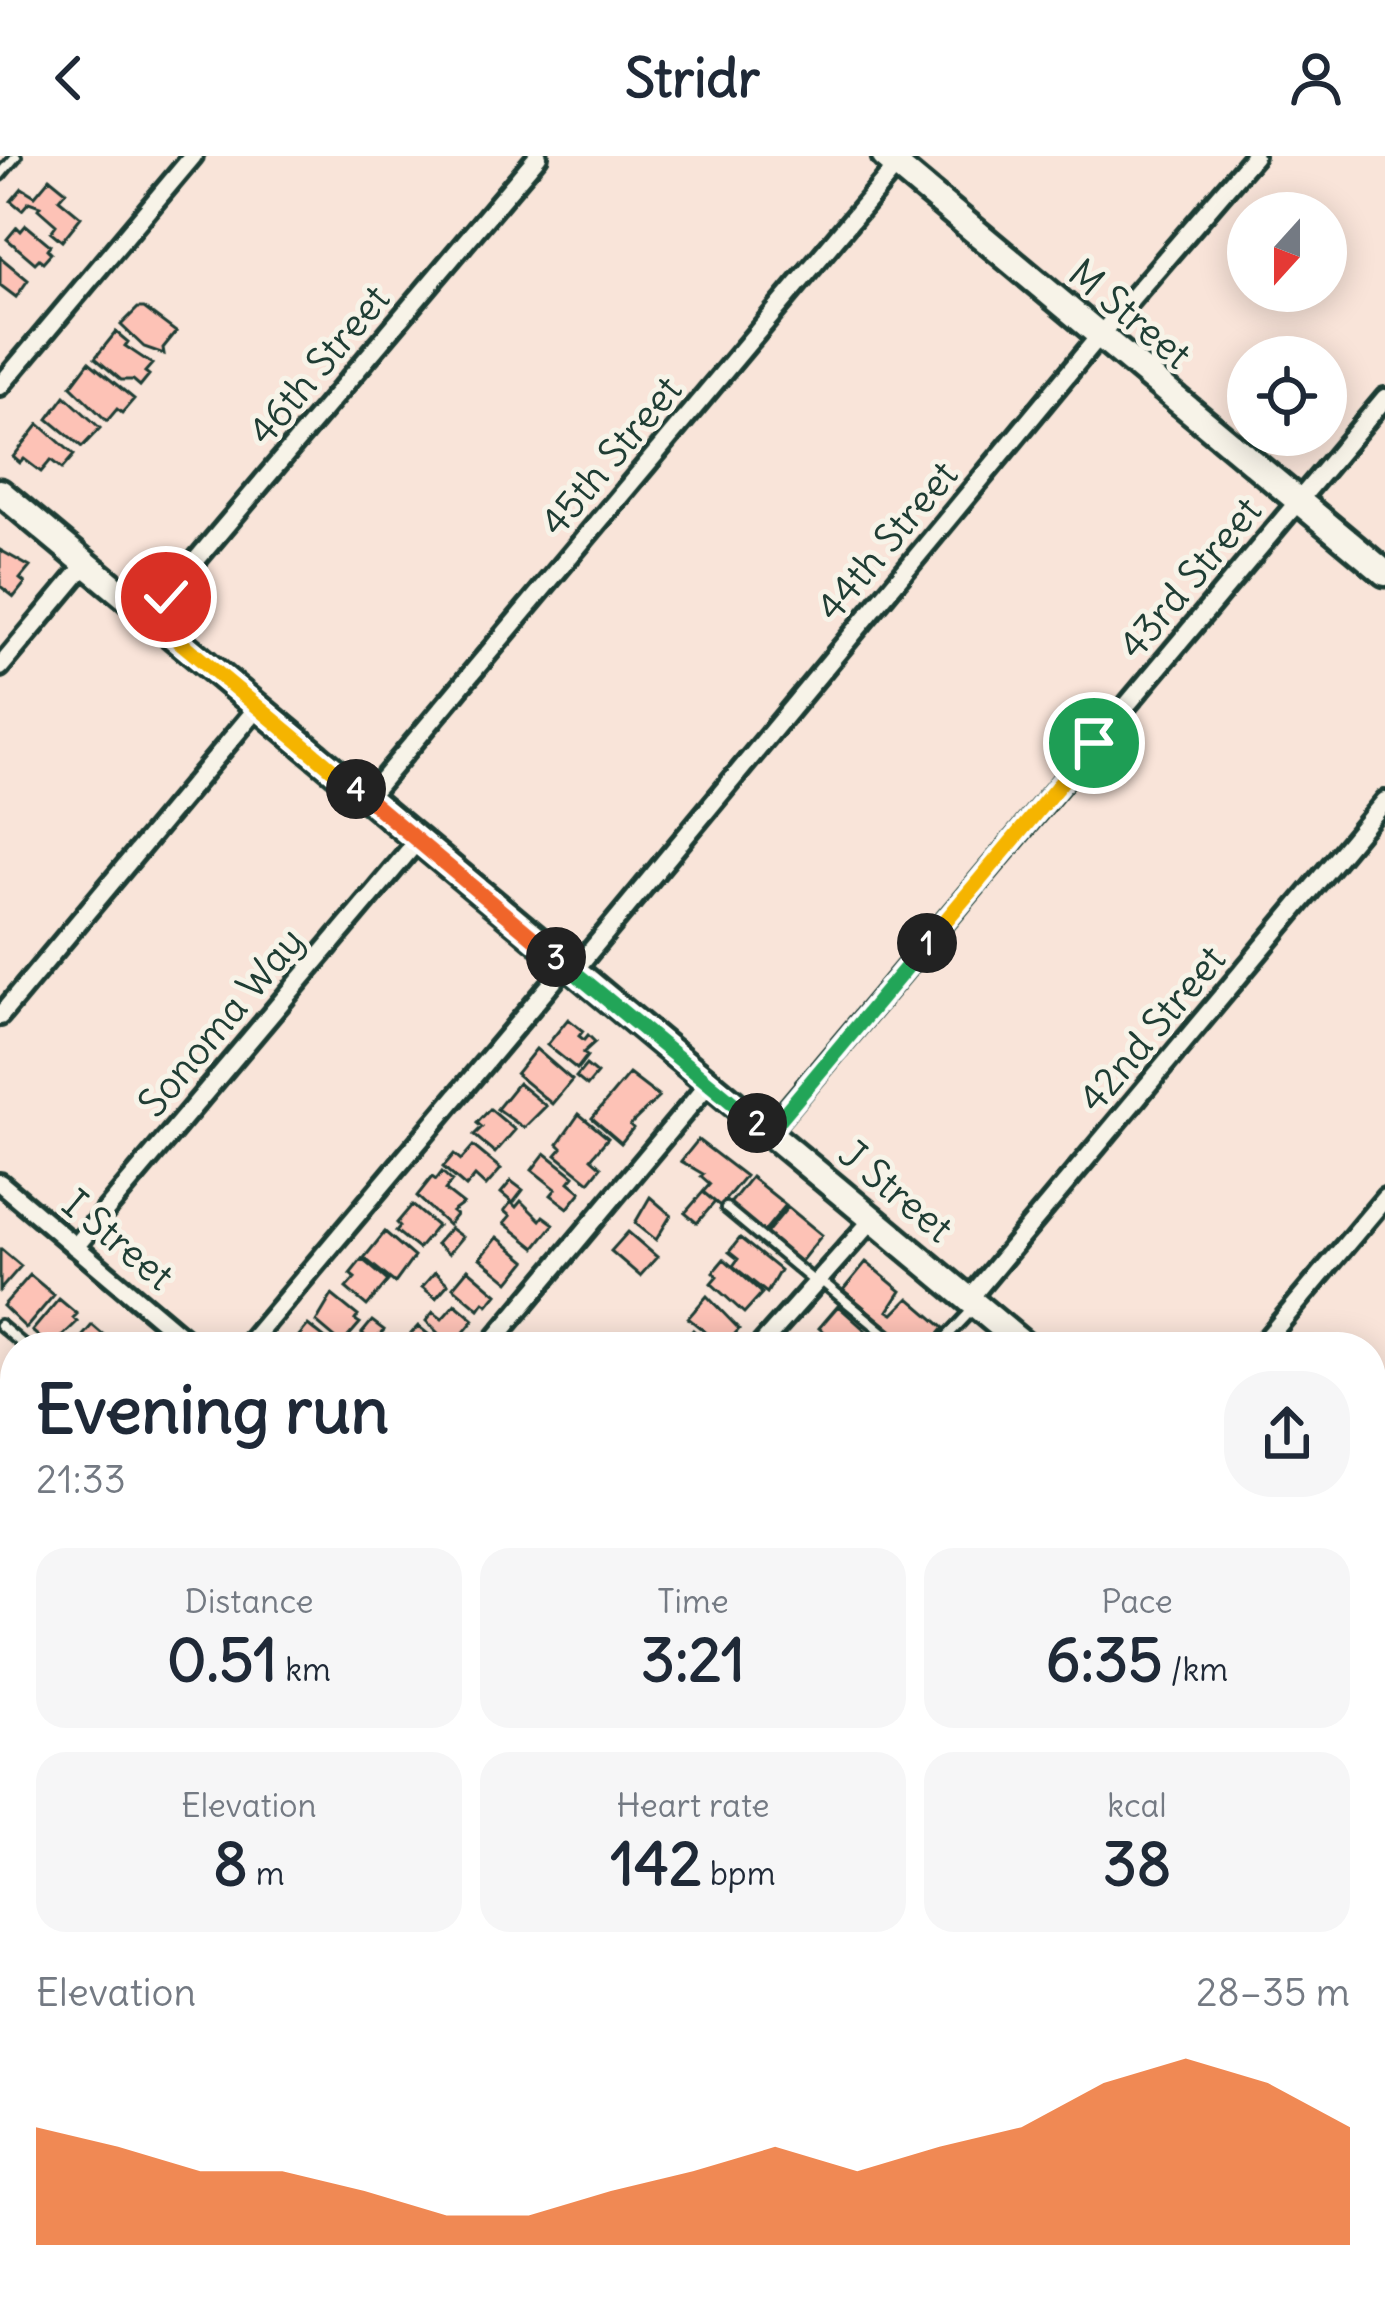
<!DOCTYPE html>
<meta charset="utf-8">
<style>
:root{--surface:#fff;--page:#f6f6f7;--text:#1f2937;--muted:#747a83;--accent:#ea580c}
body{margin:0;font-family:Delius,sans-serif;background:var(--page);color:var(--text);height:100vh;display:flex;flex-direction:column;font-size:45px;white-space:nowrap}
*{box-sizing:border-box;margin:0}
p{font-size:39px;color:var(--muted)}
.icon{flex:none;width:66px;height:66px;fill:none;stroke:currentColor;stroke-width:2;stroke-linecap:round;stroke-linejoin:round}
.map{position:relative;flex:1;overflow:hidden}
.drawer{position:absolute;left:0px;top:1176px;width:1386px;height:975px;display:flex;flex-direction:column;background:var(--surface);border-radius:48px 48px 0 0;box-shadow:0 6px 30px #0003}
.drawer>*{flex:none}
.needle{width:78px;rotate:201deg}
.fabs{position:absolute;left:1227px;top:36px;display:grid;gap:24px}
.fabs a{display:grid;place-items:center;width:120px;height:120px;border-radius:50%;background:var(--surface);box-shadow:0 6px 30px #0003;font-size:60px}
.pin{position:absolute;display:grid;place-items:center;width:102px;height:102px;color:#fff;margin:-51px;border:6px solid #fff;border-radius:50%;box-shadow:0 3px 12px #0007}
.km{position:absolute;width:60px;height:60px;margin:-30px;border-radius:50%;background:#222;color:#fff;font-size:33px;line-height:60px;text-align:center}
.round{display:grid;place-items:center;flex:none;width:126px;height:126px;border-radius:48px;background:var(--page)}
.summary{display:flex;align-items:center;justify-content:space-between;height:204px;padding:0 36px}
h1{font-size:66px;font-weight:700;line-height:90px}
.metrics{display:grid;grid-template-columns:repeat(3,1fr);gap:18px;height:204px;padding:12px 36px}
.metrics div{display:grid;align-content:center;border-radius:30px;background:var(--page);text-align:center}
.metrics b{font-size:60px;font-weight:700}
.metrics small{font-size:33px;font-weight:400}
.metrics p{font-size:33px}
.chart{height:336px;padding:24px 36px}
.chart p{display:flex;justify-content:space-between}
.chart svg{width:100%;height:216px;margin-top:12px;fill:var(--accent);opacity:.7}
header{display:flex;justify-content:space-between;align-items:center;height:156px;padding:0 36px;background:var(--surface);font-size:54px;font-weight:700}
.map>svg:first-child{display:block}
</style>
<header><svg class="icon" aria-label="back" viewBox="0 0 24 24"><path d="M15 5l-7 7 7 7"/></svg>Stridr<svg class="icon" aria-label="person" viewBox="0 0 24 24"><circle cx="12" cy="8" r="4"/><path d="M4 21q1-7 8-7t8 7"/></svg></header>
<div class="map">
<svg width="1385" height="2150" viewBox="0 0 1385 2150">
<rect width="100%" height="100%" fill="#f9e4d9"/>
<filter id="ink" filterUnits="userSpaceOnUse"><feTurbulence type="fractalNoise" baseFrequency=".00833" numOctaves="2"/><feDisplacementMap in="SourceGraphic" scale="24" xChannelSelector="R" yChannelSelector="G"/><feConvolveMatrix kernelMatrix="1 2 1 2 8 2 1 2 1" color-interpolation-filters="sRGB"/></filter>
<g filter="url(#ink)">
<path fill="#fadace" d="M1371,1516L1385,1528V1961L1371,1949Z"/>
<path fill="#fdc2b6" stroke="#1f3d34" stroke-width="3" d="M50,22L66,35L59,43L81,61L62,85L51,76L56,69L38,53L40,50L29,46L22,54L11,45L22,32L35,40Z
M26,69L50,89L47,93L51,97L43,106L39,103L35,107L7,83L17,71L21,75Z
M0,101L28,124L16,141L0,129Z
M138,152H144L176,176L163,192L164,198L144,191L121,169Z
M116,176L128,186L125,190L152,208L145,216L149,219L140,230L133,224H121L95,202Z
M89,206L134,243L122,257L117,253L107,265L71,230Z
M65,240L100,272L82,291L48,263Z
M39,268L74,299L62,313L51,304L41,316L24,303L20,307L13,301Z
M0,394L30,411L20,423L25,427L14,441L0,430Z
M568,863L583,875L579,880L584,884L588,879L595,886L583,897L587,900L577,913L547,889Z
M536,893L572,924L552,948L516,918Z
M586,909L597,918L587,930L576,921Z
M629,918L659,941L630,969L633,972L621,987L592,962Z
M518,927L546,950L524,972L497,953Z
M490,953L515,974L495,997L474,979L482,971L477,967Z
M579,958L608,982L591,1002L601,1011L589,1026L556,999L562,992L558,988Z
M698,984L745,1020L720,1050L703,1036L710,1028L701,1020L703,1018L681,1005Z
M473,990L501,1013L486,1030L475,1020L466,1031L443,1011L454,998L461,1004Z
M545,997L574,1020L569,1026L581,1036L568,1052L551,1039L556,1033L532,1014Z
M442,1016L452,1025L445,1034L463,1048L452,1056L456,1059L448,1069L417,1040L432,1021L436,1024Z
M751,1021L786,1049L762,1078L728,1050Z
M511,1025L523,1034L513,1047L501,1037Z
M703,1036L715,1046L697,1067L685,1057Z
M650,1041L671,1059L656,1084L635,1067Z
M521,1045L540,1064L543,1060L554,1068L535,1092L504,1067L510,1060L504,1055L511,1046L516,1051Z
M412,1049L437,1070L418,1093L396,1075L400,1070L397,1067Z
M788,1051L822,1079L799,1108L764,1080Z
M450,1072L462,1081L448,1098L436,1088Z
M385,1076L414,1101L395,1127L364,1102Z
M628,1076L657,1101L640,1120L611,1095Z
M497,1081L526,1105L509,1126L480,1102Z
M740,1082L780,1114L767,1137L733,1110L738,1103L729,1096Z
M1,1093L21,1110L0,1134V1094Z
M362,1103L388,1125L367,1150L346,1132L355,1122L350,1118Z
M724,1103L762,1137L744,1157L711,1127L717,1120L713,1116Z
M866,1106L901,1135L888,1155L893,1158L909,1142L944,1172L928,1191H912L843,1134Z
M468,1113L497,1138L488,1149L484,1146L479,1153L453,1131Z
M435,1116L448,1128L436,1142L422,1131Z
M30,1119L54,1139L26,1172L3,1150Z
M332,1139L358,1160L355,1164L360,1167L342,1188L316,1166Z
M707,1140L739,1173L724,1191L688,1162Z
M59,1143L77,1158L73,1162L77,1166L51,1191L32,1175Z
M455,1148L474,1164L452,1191L426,1165L433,1156L442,1163Z
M838,1150L865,1174L851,1191H841L819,1172Z
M372,1165L384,1174L373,1187L362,1177Z
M92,1169L113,1187L110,1191H67L71,1187L74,1190Z
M308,1169L333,1189L332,1191L292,1188Z
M418,1170L444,1191H414L407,1182Z
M693,1174L712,1191H674L684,1180L686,1183Z
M0,1275L15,1288V1302L0,1320Z
M3,1431L15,1440V1456L0,1482Z
M1371,1676L1385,1687V1779L1371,1797Z
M1385,1841V1916L1371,1905V1857Z
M0,1991L15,2004L2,2022L0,2021Z
M1204,2136H1311L1322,2145L1318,2150H1197Z"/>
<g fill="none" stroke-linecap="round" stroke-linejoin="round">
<g stroke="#1f3d34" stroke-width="16">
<path id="lane" d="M0,19L16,0
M726,1052L816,1127
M819,1123L901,1191
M0,1169L26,1191
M937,1191L973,1153
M1371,1567L1383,1578
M1385,1626L1375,1638L1385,1651
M1371,1821L1385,1804
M0,1977L15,1990"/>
</g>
<g stroke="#1f3d34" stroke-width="26">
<path id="street" d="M0,230L193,0
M149,460L538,0
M0,511L86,408
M367,642L905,0
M574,815L1100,179L1254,0
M0,860L258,551
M768,976L1385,242
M0,1027L194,1191
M75,1091L418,684
M969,1143L1385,645
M246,1191L567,809
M488,1191L709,927
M759,1191L873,1063
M1260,1191L1385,1042
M1371,1461L1385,1444
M0,1573L15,1555
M0,1770L15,1783
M1371,1928L1385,1940
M13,2150L26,2136
M349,2150L363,2136
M716,2150L730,2136
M938,2150L951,2136"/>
</g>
<g stroke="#1f3d34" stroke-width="33">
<path id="secondary" d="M885,0L1385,417
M0,336L1026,1191
M0,1370L15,1383
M1371,1478L1385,1490
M1111,2136L1128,2150"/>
</g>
<use href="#lane" stroke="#f7f3e8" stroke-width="8"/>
<use href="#street" stroke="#f7f3e8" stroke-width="16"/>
<use href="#secondary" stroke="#f7f3e8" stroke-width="24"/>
</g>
</g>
<g fill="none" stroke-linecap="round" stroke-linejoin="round" filter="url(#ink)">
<g stroke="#fff" stroke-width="24">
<path id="split-1" d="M927,787L1094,587"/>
</g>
<g stroke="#fff" stroke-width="24">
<path id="split-2" d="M757,967L769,976L927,787"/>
</g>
<g stroke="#fff" stroke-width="24">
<path id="split-3" d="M556,801L757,967"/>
</g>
<g stroke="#fff" stroke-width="24">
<path id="split-4" d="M356,633L556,801"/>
</g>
<g stroke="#fff" stroke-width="24">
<path id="split-5" d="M166,441L149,460L356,633"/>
</g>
<use href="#split-1" stroke="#f5b400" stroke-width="15"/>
<use href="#split-2" stroke="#22a559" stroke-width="15"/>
<use href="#split-3" stroke="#22a559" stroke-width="15"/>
<use href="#split-4" stroke="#f0652b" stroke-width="15"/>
<use href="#split-5" stroke="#f5b400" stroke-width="15"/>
</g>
<g text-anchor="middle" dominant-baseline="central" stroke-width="10" stroke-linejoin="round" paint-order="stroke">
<g font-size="39" fill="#1f3d34" stroke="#f7f3e8">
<text transform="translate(1130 158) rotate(40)">M Street</text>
<text transform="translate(319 209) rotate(-50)">46th Street</text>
<text transform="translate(611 300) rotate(-50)">45th Street</text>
<text transform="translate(887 385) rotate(-50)">44th Street</text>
<text transform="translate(1190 422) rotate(-50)">43rd Street</text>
<text transform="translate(221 866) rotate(-50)">Sonoma Way</text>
<text transform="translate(1152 873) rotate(-50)">42nd Street</text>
<text transform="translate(896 1035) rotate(40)">J Street</text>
<text transform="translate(118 1084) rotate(40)">I Street</text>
</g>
</g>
</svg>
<div class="fabs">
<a><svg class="needle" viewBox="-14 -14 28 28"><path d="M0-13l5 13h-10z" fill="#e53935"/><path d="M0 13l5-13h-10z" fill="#747a83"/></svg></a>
<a><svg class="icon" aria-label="locate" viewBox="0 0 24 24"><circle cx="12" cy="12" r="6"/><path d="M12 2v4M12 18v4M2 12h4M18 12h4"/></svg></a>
</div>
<div class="pin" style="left:1094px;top:587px;background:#1e9e55"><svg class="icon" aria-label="arrive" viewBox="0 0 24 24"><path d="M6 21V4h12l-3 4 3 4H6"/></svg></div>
<div class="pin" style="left:166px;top:441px;background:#d93025"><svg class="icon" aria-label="check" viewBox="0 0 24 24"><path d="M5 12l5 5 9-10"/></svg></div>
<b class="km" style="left:927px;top:787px">1</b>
<b class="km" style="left:757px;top:967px">2</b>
<b class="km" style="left:556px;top:801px">3</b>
<b class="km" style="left:356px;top:633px">4</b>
<section class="drawer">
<div class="summary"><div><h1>Evening run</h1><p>21:33</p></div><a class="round"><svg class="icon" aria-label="share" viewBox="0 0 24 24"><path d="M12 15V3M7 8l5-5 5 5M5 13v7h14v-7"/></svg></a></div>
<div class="metrics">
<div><p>Distance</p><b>0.51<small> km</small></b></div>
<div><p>Time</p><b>3:21</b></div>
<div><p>Pace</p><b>6:35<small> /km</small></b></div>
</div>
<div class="metrics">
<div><p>Elevation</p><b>8<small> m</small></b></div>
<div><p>Heart rate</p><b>142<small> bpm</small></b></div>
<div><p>kcal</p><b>38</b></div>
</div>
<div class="chart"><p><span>Elevation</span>28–35 m</p>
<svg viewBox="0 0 160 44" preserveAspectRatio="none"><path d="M0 44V20L10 24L20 29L30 29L40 33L50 38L60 38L70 33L80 29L90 24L100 29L110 24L120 20L130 11L140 6L150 11L160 20V44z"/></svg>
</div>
</section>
</div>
